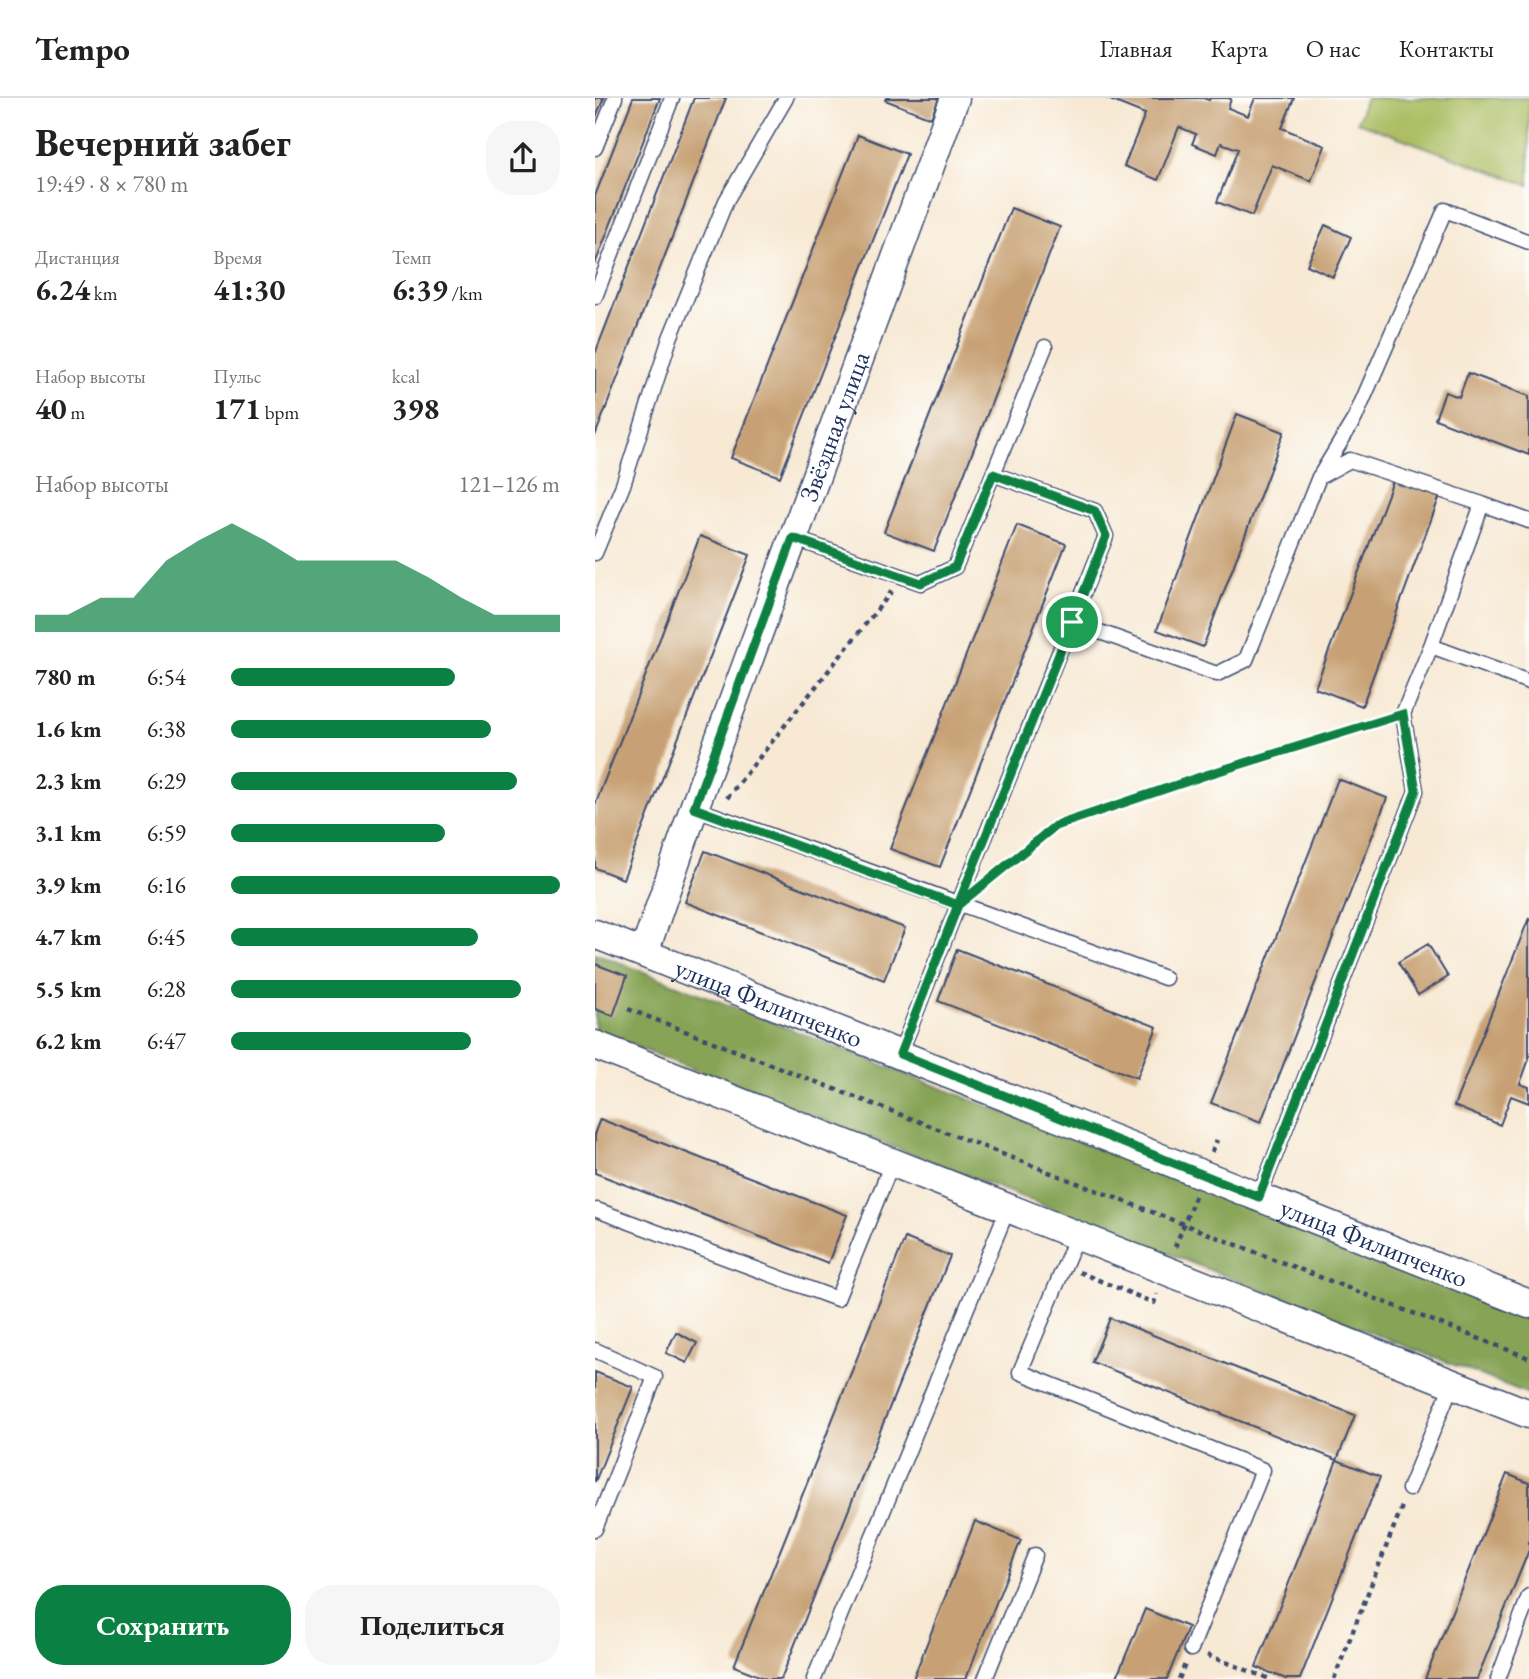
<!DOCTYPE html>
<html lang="ru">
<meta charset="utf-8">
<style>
:root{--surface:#fff;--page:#f6f6f6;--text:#222;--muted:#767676;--line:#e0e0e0;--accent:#0b8043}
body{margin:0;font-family:"EB Garamond",serif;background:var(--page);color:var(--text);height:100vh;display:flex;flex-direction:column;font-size:26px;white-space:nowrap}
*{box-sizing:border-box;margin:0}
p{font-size:23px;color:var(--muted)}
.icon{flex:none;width:38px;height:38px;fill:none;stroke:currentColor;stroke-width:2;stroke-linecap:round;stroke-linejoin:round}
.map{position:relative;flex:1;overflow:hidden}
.panel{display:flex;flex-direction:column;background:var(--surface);width:595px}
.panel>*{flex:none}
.pin{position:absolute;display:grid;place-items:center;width:60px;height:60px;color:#fff;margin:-30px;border:4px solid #fff;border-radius:50%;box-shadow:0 2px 7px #0007}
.round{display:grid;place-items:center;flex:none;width:74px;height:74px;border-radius:28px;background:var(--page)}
.overview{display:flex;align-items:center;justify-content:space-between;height:119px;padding:0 35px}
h1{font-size:38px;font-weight:700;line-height:52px}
.metrics{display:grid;grid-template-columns:repeat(3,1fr);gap:10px;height:119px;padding:7px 35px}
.metrics div{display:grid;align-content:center}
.metrics b{font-size:30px;font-weight:700}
.metrics small{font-size:19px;font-weight:400}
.metrics p{font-size:19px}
.chart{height:196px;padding:14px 35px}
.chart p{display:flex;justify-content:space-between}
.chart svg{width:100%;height:126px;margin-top:7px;fill:var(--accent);opacity:.7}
.cta{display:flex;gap:14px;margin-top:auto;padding:14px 35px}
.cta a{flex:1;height:80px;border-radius:28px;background:var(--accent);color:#fff;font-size:28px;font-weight:700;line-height:80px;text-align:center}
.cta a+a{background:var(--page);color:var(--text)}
ul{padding:0 35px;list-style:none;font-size:23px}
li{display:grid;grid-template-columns:112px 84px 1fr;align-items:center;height:52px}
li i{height:18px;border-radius:9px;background:var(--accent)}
header{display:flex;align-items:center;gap:42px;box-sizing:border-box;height:98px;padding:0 35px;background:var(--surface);border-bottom:2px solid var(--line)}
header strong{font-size:33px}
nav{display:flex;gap:38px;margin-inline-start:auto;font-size:24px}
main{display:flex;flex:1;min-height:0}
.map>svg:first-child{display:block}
</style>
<header>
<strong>Tempo</strong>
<nav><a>Главная</a><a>Карта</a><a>О нас</a><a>Контакты</a></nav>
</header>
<main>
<section class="panel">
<div class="overview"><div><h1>Вечерний забег</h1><p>19:49 · 8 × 780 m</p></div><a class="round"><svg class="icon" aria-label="share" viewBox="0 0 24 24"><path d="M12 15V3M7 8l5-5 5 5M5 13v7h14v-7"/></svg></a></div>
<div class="metrics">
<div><p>Дистанция</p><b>6.24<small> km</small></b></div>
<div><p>Время</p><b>41:30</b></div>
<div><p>Темп</p><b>6:39<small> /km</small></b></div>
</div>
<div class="metrics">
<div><p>Набор высоты</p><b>40<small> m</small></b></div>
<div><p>Пульс</p><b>171<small> bpm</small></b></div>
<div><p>kcal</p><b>398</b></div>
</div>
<div class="chart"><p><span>Набор высоты</span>121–126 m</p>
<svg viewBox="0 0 160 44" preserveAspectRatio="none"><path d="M0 44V38L10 38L20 32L30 32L40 19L50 12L60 6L70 12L80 19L90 19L100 19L110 19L120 25L130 32L140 38L150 38L160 38V44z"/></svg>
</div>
<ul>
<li><b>780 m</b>6:54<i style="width:68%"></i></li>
<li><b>1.6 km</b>6:38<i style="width:79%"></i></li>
<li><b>2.3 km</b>6:29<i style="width:87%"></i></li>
<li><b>3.1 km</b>6:59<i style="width:65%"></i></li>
<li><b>3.9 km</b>6:16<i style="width:100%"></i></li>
<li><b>4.7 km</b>6:45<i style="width:75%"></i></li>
<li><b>5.5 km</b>6:28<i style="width:88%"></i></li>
<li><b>6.2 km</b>6:47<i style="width:73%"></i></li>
</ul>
<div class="cta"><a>Сохранить</a><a>Поделиться</a></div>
</section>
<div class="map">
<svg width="934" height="1581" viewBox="0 0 934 1581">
<rect width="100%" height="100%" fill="#fdfcf7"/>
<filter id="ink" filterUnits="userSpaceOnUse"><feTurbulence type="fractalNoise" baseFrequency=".0143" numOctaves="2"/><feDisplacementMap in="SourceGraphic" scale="14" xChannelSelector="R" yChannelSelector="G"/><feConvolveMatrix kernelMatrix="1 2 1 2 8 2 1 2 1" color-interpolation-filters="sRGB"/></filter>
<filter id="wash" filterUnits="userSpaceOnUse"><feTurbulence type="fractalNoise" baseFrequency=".00686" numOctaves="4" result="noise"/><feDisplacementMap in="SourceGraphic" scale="28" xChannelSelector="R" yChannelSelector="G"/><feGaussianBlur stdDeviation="1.57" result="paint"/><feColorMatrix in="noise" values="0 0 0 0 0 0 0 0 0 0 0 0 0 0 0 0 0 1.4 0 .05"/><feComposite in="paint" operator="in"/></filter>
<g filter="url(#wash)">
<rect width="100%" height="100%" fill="#f7e9d4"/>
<path fill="#aabc60" stroke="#62765f" stroke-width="2" d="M771,0H934V87L762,24Z"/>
<path fill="#87a456" stroke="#516a5a" stroke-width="2" d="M0,855L934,1219V1296L0,933Z"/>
<g id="blocks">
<path fill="#c7a174" d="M0,0H9L0,21Z
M38,0H65L0,166V98Z
M99,0H131L0,338V256Z
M291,0H344L336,20L290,2Z
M510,0H608L614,2L615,0H633L636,1L633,10L653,18L660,0H699L687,30L730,48L716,83L677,67L657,118L622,104L643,51L626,45L622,56L597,46L601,36L584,29L563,82L529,68L550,16Z
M263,37L312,56L185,379L136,360Z
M416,110L465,129L339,453L289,434Z
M730,127L756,139L738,179L712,167Z
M873,275L934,298V357L840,321L850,294L864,299Z
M642,316L689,334L608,549L562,532Z
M801,375L847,392L767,608L720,590Z
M422,427L471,446L345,769L295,751Z
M105,438L155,457L28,781L0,770V707Z
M743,681L792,700L666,1024L616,1005Z
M110,753L310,830L289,882L90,804Z
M934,820V961L925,986L934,989V1005L916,998L905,1027L859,1008Z
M833,846L853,879L823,897L803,864Z
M362,851L562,929L542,980L343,903Z
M0,866L32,878L18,918L0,911Z
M5,1021L252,1117L233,1165L0,1075V1034Z
M310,1140L355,1158L186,1581H172L139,1568Z
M515,1220L760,1317L742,1362L497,1264Z
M81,1234L102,1245L92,1265L71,1255Z
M0,1274L38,1289L0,1384Z
M742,1362L785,1379L705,1581H691L661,1569Z
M912,1376L934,1385V1452L919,1489L882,1581H830Z
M380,1423L426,1442L378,1563L371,1581H318Z
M550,1511L593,1529L572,1581H521Z"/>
</g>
</g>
<g filter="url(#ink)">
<use href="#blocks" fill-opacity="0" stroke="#3c4b70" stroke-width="2"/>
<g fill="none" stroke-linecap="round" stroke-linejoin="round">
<g stroke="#3c4b70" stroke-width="17">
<path id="service" d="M0,50L20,0
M0,199L77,0
M725,378L760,320L850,112L934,144
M198,440L326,485L360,469L450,249
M0,455L28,387L75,240L131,103L191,0
M477,524L622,576L651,562L724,379L755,362L887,406
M836,548L934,584
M99,710L570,880
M305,956L363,807L511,438L500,413L398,376
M664,1099L821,693L808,616L836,548L887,406L934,423
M2,1112L242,1201L297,1065
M482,1138L425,1274L668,1372L596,1551
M0,1252L60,1279L0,1431
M814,1391L857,1286
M219,1581L413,1110
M390,1581L440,1457
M903,1581L934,1498"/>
</g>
<g stroke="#3c4b70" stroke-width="31">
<g id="minor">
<path id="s1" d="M0,836L934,1206"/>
<path id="s2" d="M49,855L99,710L360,0"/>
<path d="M0,947L934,1316"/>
</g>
</g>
<path stroke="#3c4b70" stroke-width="4.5" stroke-dasharray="5 5" stroke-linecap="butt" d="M132,700L297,493
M396,780L460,728L611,677L790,622
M33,911L934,1260
M617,1054L622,1042
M580,1149L600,1098
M484,1174L559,1205L562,1196
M612,1557L675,1581
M584,1581L590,1566
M739,1581L808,1406"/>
<use href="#service" stroke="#fff" stroke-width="14"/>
<use href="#minor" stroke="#fff" stroke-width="28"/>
</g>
</g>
<g fill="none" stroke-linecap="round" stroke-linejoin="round" filter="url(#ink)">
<g stroke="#fff" stroke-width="14">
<path id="route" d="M477,524L511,438L500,413L398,376L360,469L326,485L198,440L99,710L363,807L305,956L664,1099L821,693L808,616L611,677L460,728L363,807L477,524"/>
</g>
<use href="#route" stroke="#0b8043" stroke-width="9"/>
</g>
<g text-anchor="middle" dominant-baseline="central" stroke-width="7" stroke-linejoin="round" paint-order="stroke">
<g font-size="26" fill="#1b2f5e" stroke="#fdfcf7">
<text stroke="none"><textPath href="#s2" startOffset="560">Звёздная улица</textPath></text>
<text stroke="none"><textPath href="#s1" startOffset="187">улица Филипченко</textPath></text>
<text stroke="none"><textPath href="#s1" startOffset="838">улица Филипченко</textPath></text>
</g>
</g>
</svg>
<div class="pin" style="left:477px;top:524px;background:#1e9e55"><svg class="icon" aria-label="arrive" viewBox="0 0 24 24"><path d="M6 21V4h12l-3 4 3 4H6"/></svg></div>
</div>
</main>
